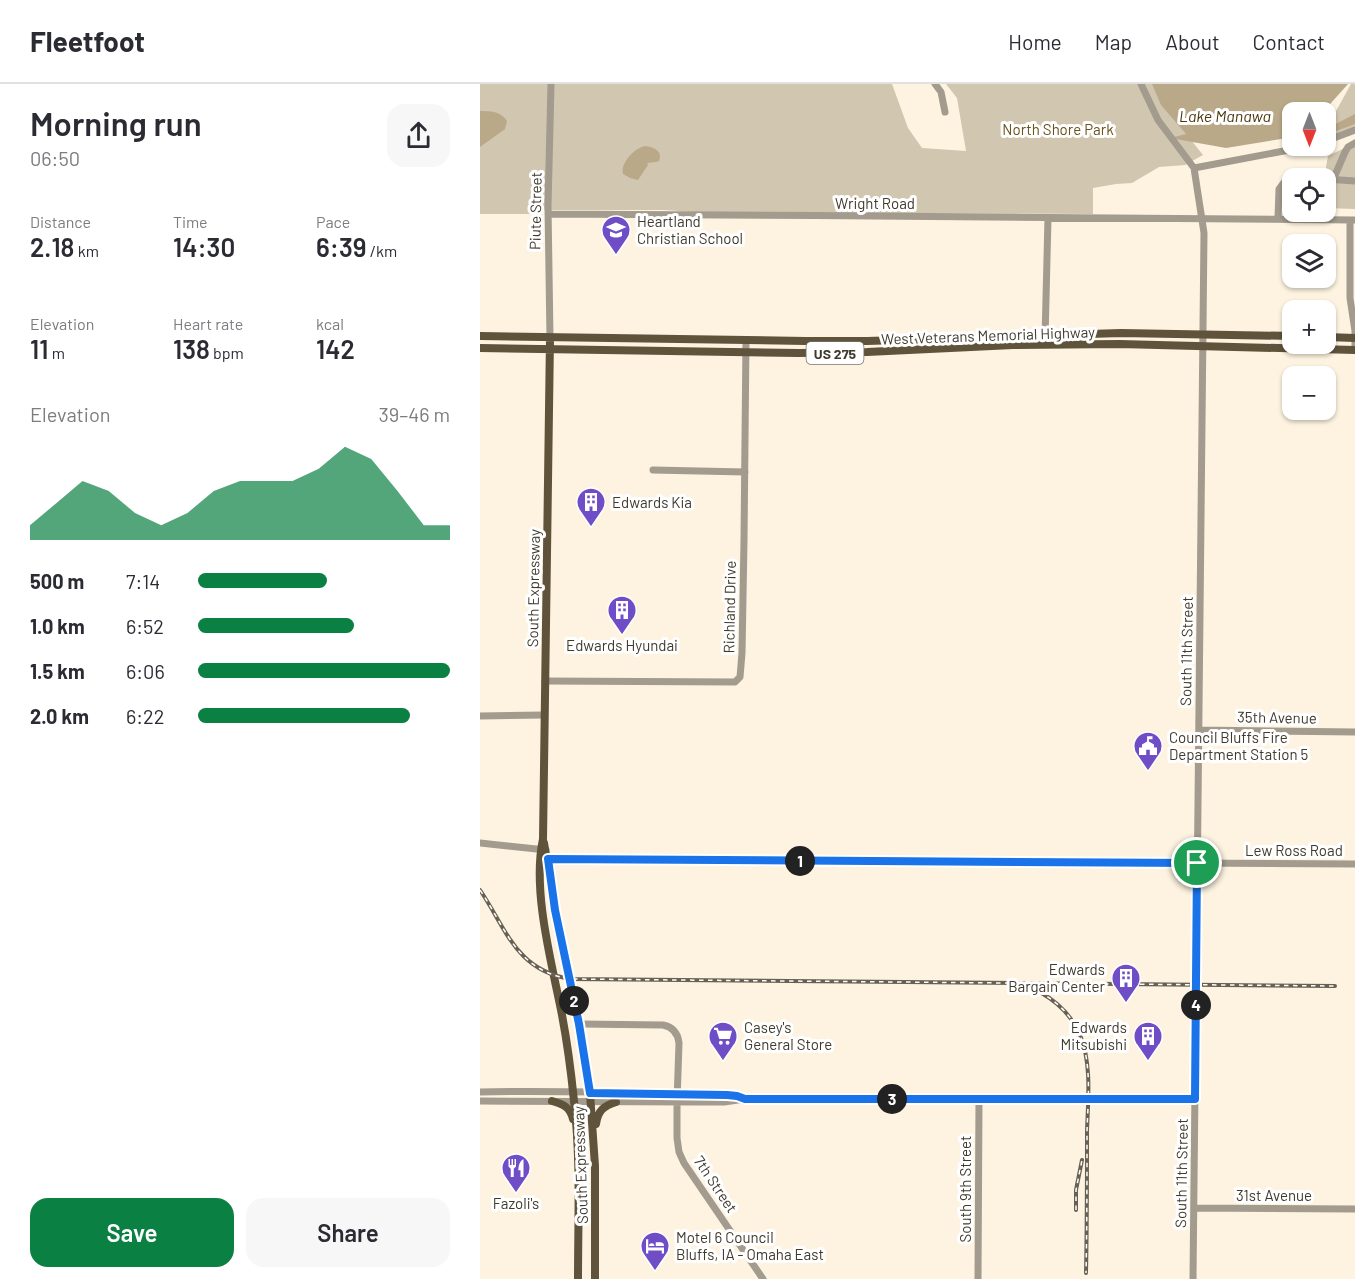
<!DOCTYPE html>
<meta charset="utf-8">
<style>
:root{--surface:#fff;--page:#f7f7f7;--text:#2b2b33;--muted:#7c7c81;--line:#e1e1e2;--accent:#0b8043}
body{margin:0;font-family:Barlow,sans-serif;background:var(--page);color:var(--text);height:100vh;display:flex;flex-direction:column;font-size:22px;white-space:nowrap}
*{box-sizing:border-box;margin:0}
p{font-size:20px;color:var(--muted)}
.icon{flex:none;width:33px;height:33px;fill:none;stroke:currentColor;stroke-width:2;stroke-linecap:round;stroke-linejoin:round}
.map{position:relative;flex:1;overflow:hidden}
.side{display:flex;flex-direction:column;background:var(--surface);width:480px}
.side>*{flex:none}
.needle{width:39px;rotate:180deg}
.controls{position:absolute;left:802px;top:18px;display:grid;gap:12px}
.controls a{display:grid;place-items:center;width:54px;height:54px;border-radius:12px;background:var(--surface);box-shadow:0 2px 4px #0004;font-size:30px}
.pin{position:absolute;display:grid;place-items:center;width:51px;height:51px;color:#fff;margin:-26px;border:3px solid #fff;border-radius:50%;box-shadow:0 2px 6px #0007}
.km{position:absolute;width:30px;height:30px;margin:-15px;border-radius:50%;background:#222;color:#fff;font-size:16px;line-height:30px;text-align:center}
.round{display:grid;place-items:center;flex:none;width:63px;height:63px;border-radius:18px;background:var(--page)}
.summary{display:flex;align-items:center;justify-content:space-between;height:102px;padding:0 30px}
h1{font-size:33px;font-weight:600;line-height:45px}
.figures{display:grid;grid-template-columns:repeat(3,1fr);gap:9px;height:102px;padding:6px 30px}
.figures div{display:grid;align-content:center}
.figures b{font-size:26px;font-weight:600}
.figures small{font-size:16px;font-weight:400}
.figures p{font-size:16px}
.chart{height:168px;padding:12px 30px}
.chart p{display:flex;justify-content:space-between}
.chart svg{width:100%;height:108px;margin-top:6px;fill:var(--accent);opacity:.7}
.button{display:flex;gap:12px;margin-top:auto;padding:12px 30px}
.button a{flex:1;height:69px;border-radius:18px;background:var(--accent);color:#fff;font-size:24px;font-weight:600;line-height:69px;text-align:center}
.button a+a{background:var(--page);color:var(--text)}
ul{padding:0 30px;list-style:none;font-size:20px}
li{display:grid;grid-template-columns:96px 72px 1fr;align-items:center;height:45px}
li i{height:15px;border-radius:8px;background:var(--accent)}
header{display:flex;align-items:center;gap:36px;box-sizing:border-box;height:84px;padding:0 30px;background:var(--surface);border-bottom:2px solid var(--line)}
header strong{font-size:28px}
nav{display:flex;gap:33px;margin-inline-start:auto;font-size:21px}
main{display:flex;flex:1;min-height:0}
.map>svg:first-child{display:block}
</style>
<header>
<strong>Fleetfoot</strong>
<nav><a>Home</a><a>Map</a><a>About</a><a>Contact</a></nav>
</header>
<main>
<section class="side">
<div class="summary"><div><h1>Morning run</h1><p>06:50</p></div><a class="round"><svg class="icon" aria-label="share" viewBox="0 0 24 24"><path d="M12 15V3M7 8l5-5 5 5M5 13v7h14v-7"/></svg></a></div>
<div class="figures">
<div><p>Distance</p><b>2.18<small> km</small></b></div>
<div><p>Time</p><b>14:30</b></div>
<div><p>Pace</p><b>6:39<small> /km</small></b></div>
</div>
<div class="figures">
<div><p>Elevation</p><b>11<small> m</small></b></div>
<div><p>Heart rate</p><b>138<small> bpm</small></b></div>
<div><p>kcal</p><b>142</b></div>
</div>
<div class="chart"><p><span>Elevation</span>39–46 m</p>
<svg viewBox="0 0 160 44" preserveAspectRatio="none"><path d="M0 44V38L10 29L20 20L30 24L40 33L50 38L60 33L70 24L80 20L90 20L100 20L110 15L120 6L130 11L140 24L150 38L160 38V44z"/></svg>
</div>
<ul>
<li><b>500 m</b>7:14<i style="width:51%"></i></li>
<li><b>1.0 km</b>6:52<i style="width:62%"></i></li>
<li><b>1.5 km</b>6:06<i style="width:100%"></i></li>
<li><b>2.0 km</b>6:22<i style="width:84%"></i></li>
</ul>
<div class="button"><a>Save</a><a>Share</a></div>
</section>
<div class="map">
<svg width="875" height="1195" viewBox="0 0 875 1195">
<rect width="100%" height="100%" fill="#fdf3e0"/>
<path fill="#d1c6b0" d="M0,0H412L428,44L442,64L486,67L477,14L466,0H673L703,46L723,71L705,81L679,83L652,99L636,100L613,104V130L213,128L184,126H58V130H0Z
M871,0H875V46L847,53L846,45Z
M875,59V125L846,124V94H844L848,72Z"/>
<path fill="#b9a988" d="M672,0H868L851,19L846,31V28H813V53L746,64L690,54L706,50L681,21Z
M0,27C10,27 21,27 27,37L25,45L0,63Z
M875,30V40L846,51V45Z
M165,62C174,63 183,67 179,77L176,78L167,79L168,81L158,96L150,94L143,90C140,80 154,64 165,62Z"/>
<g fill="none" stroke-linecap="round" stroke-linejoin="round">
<path stroke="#a29b8e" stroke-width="7" d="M455,0L461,8L465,28
M661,0L678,36L714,84L724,149L713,1195
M846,57L875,46
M714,84L830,62
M846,95L875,97
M853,96L865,68L868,63L875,59
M68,130C337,132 606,132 875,136
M798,134L799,105L805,97L813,96
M870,136V214L875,247V266
M70,254L68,122L71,0
M565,255L568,134
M173,386L265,388
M65,597L255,598L260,593L262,569L264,457L266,256
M0,632L64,631
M719,646L875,648
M0,759L66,766
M63,775L875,780
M99,940L183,941C193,943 198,950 199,959L197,1018V1054L199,1068L204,1079L283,1195
M0,1008C82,1006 165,1009 247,1011L257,1012L263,1014
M0,1017L219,1018H244L265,1015H715
M714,1124L875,1125
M498,1195L499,1015"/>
<path stroke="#5f533c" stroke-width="8" d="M0,252L326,257H387L641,249L813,252
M846,253L875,254
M70,254L63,755C52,805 71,876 81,926C87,956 91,987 94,1017C101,1076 98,1136 98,1195
M0,264L319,269L387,268L533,261L640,260L875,266
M64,759L75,826L99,940L110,1009L115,1082V1195
M72,1017C83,1020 90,1023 93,1035
M116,1040C118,1026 124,1022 136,1018"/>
<g stroke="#686153" stroke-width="4">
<path id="rail" d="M0,806C27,846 36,886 90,895L855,902
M543,901C568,909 590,927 600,951C612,980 608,1016 607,1047C607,1094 607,1142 606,1189
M596,1126V1106L602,1076"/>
</g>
<use href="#rail" stroke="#fff" stroke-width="1.5" stroke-dasharray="4.5" stroke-linecap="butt"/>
</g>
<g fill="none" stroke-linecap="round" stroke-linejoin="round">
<g stroke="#fff" stroke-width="12">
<path id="route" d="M68,775L717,779L715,1015H265L257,1012L247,1011L110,1009L99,940L75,826Z"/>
</g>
<use href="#route" stroke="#1a73e8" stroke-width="8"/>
</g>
<defs>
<g id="school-pin" transform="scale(1.5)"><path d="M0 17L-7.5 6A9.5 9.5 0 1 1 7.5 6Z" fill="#6f4dc6" stroke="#fff"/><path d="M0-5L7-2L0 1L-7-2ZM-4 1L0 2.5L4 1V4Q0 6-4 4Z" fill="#fff"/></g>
<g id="building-pin" transform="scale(1.5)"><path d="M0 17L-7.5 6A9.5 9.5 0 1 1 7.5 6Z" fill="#6f4dc6" stroke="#fff"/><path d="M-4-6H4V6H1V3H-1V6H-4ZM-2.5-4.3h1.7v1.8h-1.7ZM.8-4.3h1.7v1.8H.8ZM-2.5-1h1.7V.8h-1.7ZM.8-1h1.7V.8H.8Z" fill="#fff"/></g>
<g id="civic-pin" transform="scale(1.5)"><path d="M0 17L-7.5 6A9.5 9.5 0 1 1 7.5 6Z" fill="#6f4dc6" stroke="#fff"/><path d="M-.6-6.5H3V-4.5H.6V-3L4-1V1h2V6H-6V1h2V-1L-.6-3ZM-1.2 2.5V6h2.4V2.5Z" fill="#fff"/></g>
<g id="supermarket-pin" transform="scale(1.5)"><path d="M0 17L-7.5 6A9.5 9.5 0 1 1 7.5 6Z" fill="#6f4dc6" stroke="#fff"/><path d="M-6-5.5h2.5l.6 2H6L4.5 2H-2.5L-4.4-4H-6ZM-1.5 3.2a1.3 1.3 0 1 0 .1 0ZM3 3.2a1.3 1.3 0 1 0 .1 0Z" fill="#fff"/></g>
<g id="restaurant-pin" transform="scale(1.5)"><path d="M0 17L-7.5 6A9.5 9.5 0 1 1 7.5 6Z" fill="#6f4dc6" stroke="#fff"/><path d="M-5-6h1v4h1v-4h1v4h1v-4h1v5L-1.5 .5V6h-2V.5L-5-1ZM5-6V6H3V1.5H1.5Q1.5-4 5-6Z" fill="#fff"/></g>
<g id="hotel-pin" transform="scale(1.5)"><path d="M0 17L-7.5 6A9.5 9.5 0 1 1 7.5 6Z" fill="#6f4dc6" stroke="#fff"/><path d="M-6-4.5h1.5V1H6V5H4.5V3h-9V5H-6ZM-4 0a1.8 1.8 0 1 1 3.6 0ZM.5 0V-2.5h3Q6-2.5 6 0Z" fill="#fff"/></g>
</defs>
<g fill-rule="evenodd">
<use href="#school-pin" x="136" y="146"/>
<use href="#building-pin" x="111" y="418"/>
<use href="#building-pin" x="142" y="526"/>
<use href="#civic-pin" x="668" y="662"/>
<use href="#building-pin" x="646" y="894"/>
<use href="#supermarket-pin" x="243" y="952"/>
<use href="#building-pin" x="668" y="952"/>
<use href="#restaurant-pin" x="36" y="1084"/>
<use href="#hotel-pin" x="175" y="1162"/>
</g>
<g text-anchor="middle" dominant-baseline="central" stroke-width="6" stroke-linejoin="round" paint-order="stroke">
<rect fill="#fff" stroke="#79756c" stroke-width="1.5" x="326.5" y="258" width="57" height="22" rx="4.5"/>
<g font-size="14" font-weight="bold" fill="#403a2d">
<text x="355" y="269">US 275</text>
</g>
<g font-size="15" fill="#6a521b" stroke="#fff">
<text x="578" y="45">North Shore Park</text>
</g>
<g font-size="15" fill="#403a2d" stroke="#fff">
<text x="395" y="119">Wright Road</text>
<text transform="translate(55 127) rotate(-89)">Piute Street</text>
<text transform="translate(508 251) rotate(-2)">West Veterans Memorial Highway</text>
<text transform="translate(53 504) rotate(-89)">South Expressway</text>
<text transform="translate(249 523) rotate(-89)">Richland Drive</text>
<text transform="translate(706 567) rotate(-89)">South 11th Street</text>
<text transform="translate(797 633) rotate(1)">35th Avenue</text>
<text x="814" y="766">Lew Ross Road</text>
<text transform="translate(100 1081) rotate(-92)">South Expressway</text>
<text transform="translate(701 1089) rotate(-89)">South 11th Street</text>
<text transform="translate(236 1100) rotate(56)">7th Street</text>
<text transform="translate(485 1105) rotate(-90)">South 9th Street</text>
<text x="794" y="1111">31st Avenue</text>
</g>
<g font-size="15" fill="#403a2d" stroke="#fff" text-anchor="start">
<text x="157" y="137">Heartland<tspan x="157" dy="17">Christian School</tspan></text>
<text x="132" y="418">Edwards Kia</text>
<text x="142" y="561" text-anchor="middle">Edwards Hyundai</text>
<text x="689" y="653">Council Bluffs Fire<tspan x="689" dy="17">Department Station 5</tspan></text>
<text x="625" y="885" text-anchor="end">Edwards<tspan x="625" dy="17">Bargain Center</tspan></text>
<text x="264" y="943">Casey's<tspan x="264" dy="17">General Store</tspan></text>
<text x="647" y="943" text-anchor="end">Edwards<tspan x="647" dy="17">Mitsubishi</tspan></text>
<text x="36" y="1119" text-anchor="middle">Fazoli's</text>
<text x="196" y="1153">Motel 6 Council<tspan x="196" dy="17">Bluffs, IA - Omaha East</tspan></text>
</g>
<g font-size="16" font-style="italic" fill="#49370d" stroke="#fff">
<text x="745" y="31">Lake Manawa</text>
</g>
</g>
</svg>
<div class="controls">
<a><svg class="needle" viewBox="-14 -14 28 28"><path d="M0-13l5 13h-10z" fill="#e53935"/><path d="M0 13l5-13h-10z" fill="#7c7c81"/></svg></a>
<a><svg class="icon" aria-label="locate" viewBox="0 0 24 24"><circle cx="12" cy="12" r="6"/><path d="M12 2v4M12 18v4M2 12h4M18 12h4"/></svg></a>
<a><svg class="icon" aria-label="layers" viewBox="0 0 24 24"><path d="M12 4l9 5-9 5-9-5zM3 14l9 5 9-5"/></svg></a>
<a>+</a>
<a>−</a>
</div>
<div class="pin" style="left:717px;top:779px;background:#1e9e55"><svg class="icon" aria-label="arrive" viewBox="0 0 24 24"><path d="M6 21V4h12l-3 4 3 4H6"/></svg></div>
<b class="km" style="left:320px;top:777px">1</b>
<b class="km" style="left:94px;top:917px">2</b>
<b class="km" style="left:412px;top:1015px">3</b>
<b class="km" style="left:716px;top:921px">4</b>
</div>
</main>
